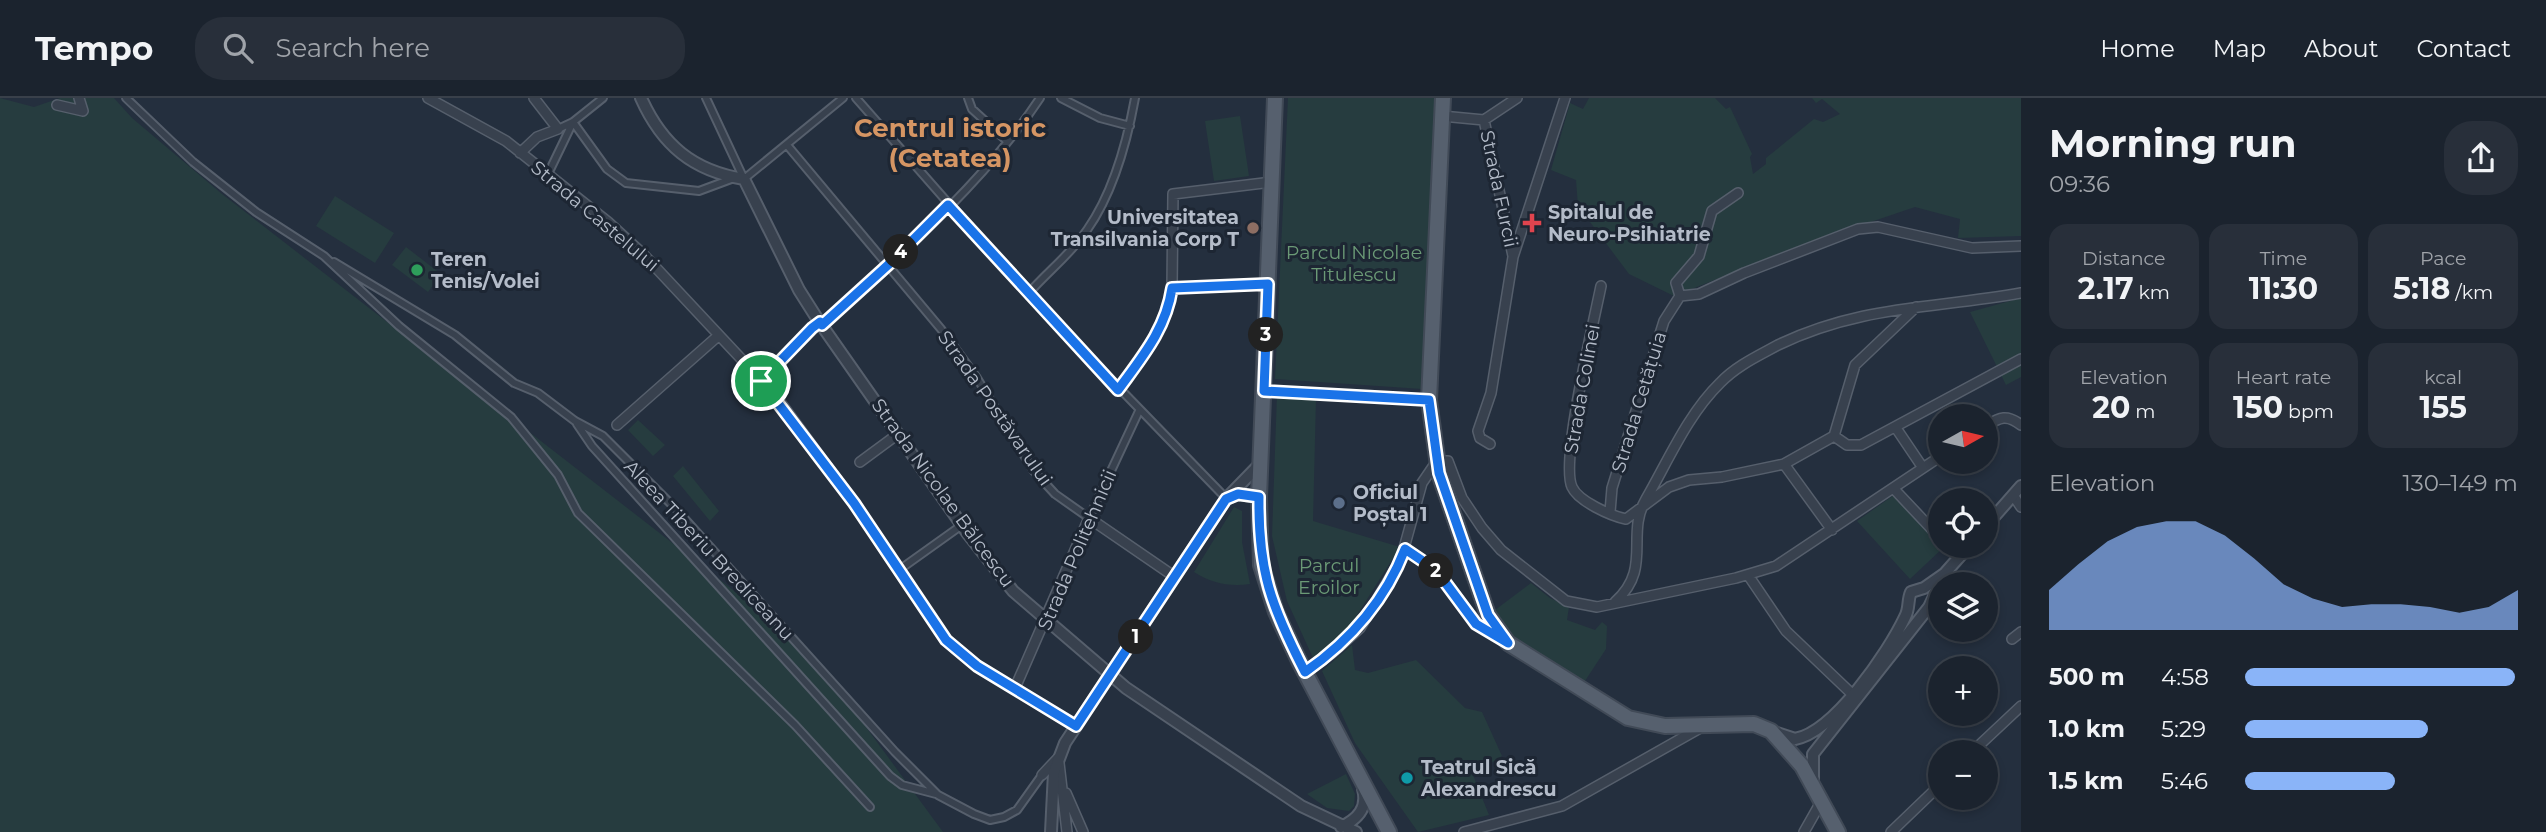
<!DOCTYPE html>
<meta charset="utf-8">
<style>
:root{--surface:#1b232e;--page:#282f3a;--text:#f1f3f6;--muted:#a0a4aa;--line:#39404a;--accent:#8ab4f8}
body{margin:0;font-family:Montserrat,sans-serif;background:var(--page);color:var(--text);height:100vh;display:flex;flex-direction:column;font-size:26px;white-space:nowrap}
*{box-sizing:border-box;margin:0}
p{font-size:23px;color:var(--muted)}
.icon{flex:none;width:38px;height:38px;fill:none;stroke:currentColor;stroke-width:2;stroke-linecap:round;stroke-linejoin:round}
.map{position:relative;flex:1;overflow:hidden}
.drawer{display:flex;flex-direction:column;background:var(--surface);width:525px}
.drawer>*{flex:none}
.needle{width:46px;rotate:82deg}
.fabs{position:absolute;left:1928px;top:306px;display:grid;gap:14px}
.fabs a{display:grid;place-items:center;width:70px;height:70px;border-radius:50%;background:var(--surface);box-shadow:0 4px 10px #0003,0 0 0 2px var(--line);font-size:35px}
.pin{position:absolute;display:grid;place-items:center;width:60px;height:60px;color:#fff;margin:-30px;border:4px solid #fff;border-radius:50%;box-shadow:0 2px 7px #0007}
.km{position:absolute;width:35px;height:35px;margin:-18px;border-radius:50%;background:#222;color:#fff;font-size:19px;line-height:35px;text-align:center}
.round{display:grid;place-items:center;flex:none;width:74px;height:74px;border-radius:28px;background:var(--page)}
.overview{display:flex;align-items:center;justify-content:space-between;height:119px;padding:0 28px}
h1{font-size:38px;font-weight:700;line-height:52px}
.figures{display:grid;grid-template-columns:repeat(3,1fr);gap:10px;height:119px;padding:7px 28px}
.figures div{display:grid;align-content:center;border-radius:18px;background:var(--page);text-align:center}
.figures b{font-size:30px;font-weight:700}
.figures small{font-size:19px;font-weight:400}
.figures p{font-size:19px}
.chart{height:196px;padding:14px 28px}
.chart p{display:flex;justify-content:space-between}
.chart svg{width:100%;height:126px;margin-top:7px;fill:var(--accent);opacity:.7}
ul{padding:0 28px;list-style:none;font-size:23px}
li{display:grid;grid-template-columns:112px 84px 1fr;align-items:center;height:52px}
li i{height:18px;border-radius:9px;background:var(--accent)}
header{display:flex;align-items:center;gap:42px;box-sizing:border-box;height:98px;padding:0 35px;background:var(--surface);border-bottom:2px solid var(--line)}
header strong{font-size:33px}
nav{display:flex;gap:38px;margin-inline-start:auto;font-size:24px}
.search{width:490px;height:63px;background:var(--page);display:flex;align-items:center;gap:18px;box-sizing:border-box;padding:0 24px;border-radius:28px;color:var(--muted);font-size:26px}
main{display:flex;flex:1;min-height:0}
.map>svg:first-child{display:block}
</style>
<header>
<strong>Tempo</strong>
<div class="search"><svg class="icon" aria-label="search" viewBox="0 0 24 24"><circle cx="10" cy="10" r="6"/><path d="M15 15l6 6"/></svg>Search here</div>
<nav><a>Home</a><a>Map</a><a>About</a><a>Contact</a></nav>
</header>
<main>
<div class="map">
<svg width="2021" height="734" viewBox="0 0 2021 734">
<rect width="100%" height="100%" fill="#242f3e"/>
<path fill="#263c3f" d="M0,0L34,9L60,0H114L132,20L222,96L808,550L943,734H0Z
M1288,0H1436L1422,291L1275,281Z
M1589,0H1715L1726,11L1730,9L1752,56L1750,59L1753,76L1766,66V60L1814,21L1823,24L1840,16L1822,1L1816,5L1812,0H2021V138L1958,140L1960,121L1915,109L1806,146L1674,198L1629,176L1578,108L1576,82L1551,72L1570,5L1583,11Z
M1240,18L1249,78L1214,83L1205,23Z
M335,98L394,135L375,165L316,128Z
M406,149L441,176L428,194L392,167Z
M2021,200V279L2006,287L1970,214Z
M1277,296L1316,300L1313,423L1400,449L1347,533L1314,562L1287,503L1272,438Z
M638,322L665,347L653,358L628,332Z
M683,368L719,413L710,423L673,378Z
M1894,397L1944,449L1910,481L1857,423Z
M1234,409L1242,413V444L1250,486C1230,489 1211,485 1194,474Z
M1531,485L1550,500L1569,509L1567,522L1595,532L1602,524L1607,528L1606,551L1583,586C1553,566 1508,547 1495,512Z
M1352,547L1355,572L1368,575L1416,562L1465,610L1482,614L1502,658L1473,677L1489,717L1418,734L1355,645L1322,573Z
M1346,676L1355,696L1354,708L1349,713L1327,710L1307,696Z"/>
<g fill="none" stroke-linecap="round" stroke-linejoin="round">
<g stroke="#565f6c" stroke-width="10">
<path id="pedestrian" d="M126,0L193,64L256,114L324,158L399,228L511,319L558,377L578,415L795,627L870,709
M706,0L744,81L843,0
M856,0L1028,196L1221,395
M968,0L972,11L1007,43
M1061,0L1100,20L1130,28
M573,24L607,71L626,85L699,93L734,80
M558,31L573,24L603,0
M787,47L941,231L977,280L1033,372L1055,396L1089,420L1139,313
M547,78L573,24
M334,164L455,237L514,285L538,295L575,323L603,338L675,410L895,654L938,697L974,716L990,722L1004,719L1017,712L1042,677
M1028,196C1047,174 1071,156 1087,132C1113,95 1127,44 1135,0
M822,227C897,160 984,85 1040,0
M1118,292C1142,259 1166,232 1172,190
M577,326L592,348L890,678L902,687L936,696
M899,472L962,427"/>
</g>
<g stroke="#565f6c" stroke-width="12">
<path id="minor" d="M428,0L506,43L608,124L644,157L775,297L854,405L946,542L977,568L1076,628
M57,7L83,13L79,0
M1442,18L1484,22L1517,0
M1484,22L1513,158
M520,55L537,39L558,31L534,0
M1738,95L1712,113L1699,158L1676,185L1680,198L1699,196L1744,175L1858,131L1878,129L1972,150L2021,148
M1268,186L1172,190L1173,96L1272,84
M1601,188C1594,223 1560,363 1572,389C1578,403 1611,418 1626,421L1669,389L1689,382L1722,379L1784,366
M761,283L820,224
M1264,293L1429,302
M617,327L718,238
M1986,328C2000,319 2007,316 2021,327
M1896,330L1923,370
M1834,338L1847,347H1861L2021,261
M1490,346L1480,340L1478,333L1491,295L1513,159L1565,0
M860,364L898,336
M1894,391L1941,441
M2013,397L2021,409
M1610,414L1612,390L1664,223L1680,198
M1832,432L1784,366L1834,338L1855,267L1916,209
M1948,448L1959,460
M1405,451L1436,472L1477,525L1503,542
M1748,477L1786,533L1852,596
M1615,504C1653,470 1625,437 1646,401C1668,363 1688,316 1720,285C1736,268 1758,258 1778,247C1861,207 1933,211 2021,195
M2012,541L2021,534
M1305,574L1332,555L1360,530L1401,461L1422,385L1437,363H1448L1462,400L1482,430L1501,452L1566,503L1597,509L1736,480L1776,468L1941,358
M1015,590L1089,420L1175,479
M1972,654L2021,608
M1059,665L1067,734
M1042,677L1058,660
M1066,695L1083,734
M1464,734L1562,708L1700,630
M1804,734L1821,704
M1891,734L1941,686"/>
</g>
<g stroke="#565f6c" stroke-width="14">
<path id="tertiary" d="M641,0C662,47 693,73 744,81L799,192L818,222L968,436L1013,493L1126,590L1301,708L1356,734
M1226,401L1238,396L1259,399
M1986,428L2021,388
M1774,634L1795,641C1834,634 1888,555 1905,519C1910,510 1907,503 1911,494L1924,490L1944,476
M1813,683V656L1929,509L1946,474L1969,448
M1341,729C1358,721 1368,710 1363,691
M1051,734L1054,674L1065,645L1226,401L1260,366"/>
</g>
<g stroke="#414a57" stroke-width="18">
<path id="primary" d="M1275,0L1259,399L1261,467L1276,514L1299,563L1389,734
M1443,0L1429,302L1439,375L1488,517L1508,545L1628,620L1665,628L1754,626L1771,633L1802,668L1838,734"/>
</g>
<use href="#pedestrian" stroke="#38414e" stroke-width="6"/>
<use href="#minor" stroke="#38414e" stroke-width="9"/>
<use href="#tertiary" stroke="#38414e" stroke-width="10"/>
<use href="#primary" stroke="#56606e" stroke-width="14"/>
</g>
<g fill="none" stroke-linecap="round" stroke-linejoin="round">
<g stroke="#fff" stroke-width="14">
<path id="route" d="M948,107L1118,292C1142,259 1166,231 1172,190L1268,186L1264,293L1429,302L1439,375L1488,517L1508,545L1476,526L1436,472L1405,451C1385,503 1351,542 1305,574C1271,508 1258,473 1259,399L1238,396L1226,401L1076,628L977,568L946,542L854,405L761,283L812,230L820,224L822,227L888,167Z"/>
</g>
<use href="#route" stroke="#1a73e8" stroke-width="9"/>
</g>
<path fill="#e0444e" stroke="#1d2633" stroke-width="2.5" d="M1528.5 114.5h7v7h7v7h-7v7h-7v-7h-7v-7h7z"/>
<circle fill="#8d6e63" stroke="#1d2633" stroke-width="2.5" cx="1253" cy="130" r="7"/>
<circle fill="#2e9e5b" stroke="#1d2633" stroke-width="2.5" cx="417" cy="172" r="7"/>
<circle fill="#5c6f8a" stroke="#1d2633" stroke-width="2.5" cx="1339" cy="405" r="7"/>
<circle fill="#0f9aa8" stroke="#1d2633" stroke-width="2.5" cx="1407" cy="680" r="7"/>
<g text-anchor="middle" dominant-baseline="central" stroke-width="6" stroke-linejoin="round" paint-order="stroke">
<g font-size="19" fill="#b4bcc9" stroke="#1d2633">
<text transform="translate(1499 91) rotate(78)">Strada Furcii</text>
<text transform="translate(595 118) rotate(40)">Strada Castelului</text>
<text transform="translate(1582 291) rotate(-80)">Strada Colinei</text>
<text transform="translate(1639 304) rotate(-73)">Strada Cetățuia</text>
<text transform="translate(995 310) rotate(55)">Strada Postăvarului</text>
<text transform="translate(943 395) rotate(54)">Strada Nicolae Bălcescu</text>
<text transform="translate(709 452) rotate(47)">Aleea Tiberiu Brediceanu</text>
<text transform="translate(1077 452) rotate(-67)">Strada Politehnicii</text>
</g>
<g font-size="19" font-weight="bold" fill="#b4bcc9" stroke="#1d2633" text-anchor="start">
<text x="1548" y="114">Spitalul de<tspan x="1548" dy="22">Neuro-Psihiatrie</tspan></text>
<text x="1239" y="119" text-anchor="end">Universitatea<tspan x="1239" dy="22">Transilvania Corp T</tspan></text>
<text x="431" y="161">Teren<tspan x="431" dy="22">Tenis/Volei</tspan></text>
<text x="1353" y="394">Oficiul<tspan x="1353" dy="22">Poștal 1</tspan></text>
<text x="1421" y="669">Teatrul Sică<tspan x="1421" dy="22">Alexandrescu</tspan></text>
</g>
<g font-size="19" fill="#6b9a76" stroke="#1d2633">
<text x="1354" y="154">Parcul Nicolae<tspan x="1354" dy="22">Titulescu</tspan></text>
<text x="1329" y="467">Parcul<tspan x="1329" dy="22">Eroilor</tspan></text>
</g>
<g font-size="26" font-weight="bold" fill="#d59563" stroke="#1d2633">
<text x="950" y="30">Centrul istoric<tspan x="950" dy="30">(Cetatea)</tspan></text>
</g>
</g>
</svg>
<div class="fabs">
<a><svg class="needle" viewBox="-14 -14 28 28"><path d="M0-13l5 13h-10z" fill="#e53935"/><path d="M0 13l5-13h-10z" fill="#a0a4aa"/></svg></a>
<a><svg class="icon" aria-label="locate" viewBox="0 0 24 24"><circle cx="12" cy="12" r="6"/><path d="M12 2v4M12 18v4M2 12h4M18 12h4"/></svg></a>
<a><svg class="icon" aria-label="layers" viewBox="0 0 24 24"><path d="M12 4l9 5-9 5-9-5zM3 14l9 5 9-5"/></svg></a>
<a>+</a>
<a>−</a>
</div>
<div class="pin" style="left:761px;top:283px;background:#1e9e55"><svg class="icon" aria-label="arrive" viewBox="0 0 24 24"><path d="M6 21V4h12l-3 4 3 4H6"/></svg></div>
<b class="km" style="left:1136px;top:539px">1</b>
<b class="km" style="left:1436px;top:473px">2</b>
<b class="km" style="left:1266px;top:237px">3</b>
<b class="km" style="left:901px;top:154px">4</b>
</div>
<section class="drawer">
<div class="overview"><div><h1>Morning run</h1><p>09:36</p></div><a class="round"><svg class="icon" aria-label="share" viewBox="0 0 24 24"><path d="M12 15V3M7 8l5-5 5 5M5 13v7h14v-7"/></svg></a></div>
<div class="figures">
<div><p>Distance</p><b>2.17<small> km</small></b></div>
<div><p>Time</p><b>11:30</b></div>
<div><p>Pace</p><b>5:18<small> /km</small></b></div>
</div>
<div class="figures">
<div><p>Elevation</p><b>20<small> m</small></b></div>
<div><p>Heart rate</p><b>150<small> bpm</small></b></div>
<div><p>kcal</p><b>155</b></div>
</div>
<div class="chart"><p><span>Elevation</span>130–149 m</p>
<svg viewBox="0 0 160 44" preserveAspectRatio="none"><path d="M0 44V30L10 21L20 13L30 8L40 6L50 6L60 11L70 19L80 28L90 33L100 36L110 35L120 35L130 36L140 38L150 36L160 30V44z"/></svg>
</div>
<ul>
<li><b>500 m</b>4:58<i style="width:99%"></i></li>
<li><b>1.0 km</b>5:29<i style="width:67%"></i></li>
<li><b>1.5 km</b>5:46<i style="width:55%"></i></li>
</ul>
</section>
</main>
